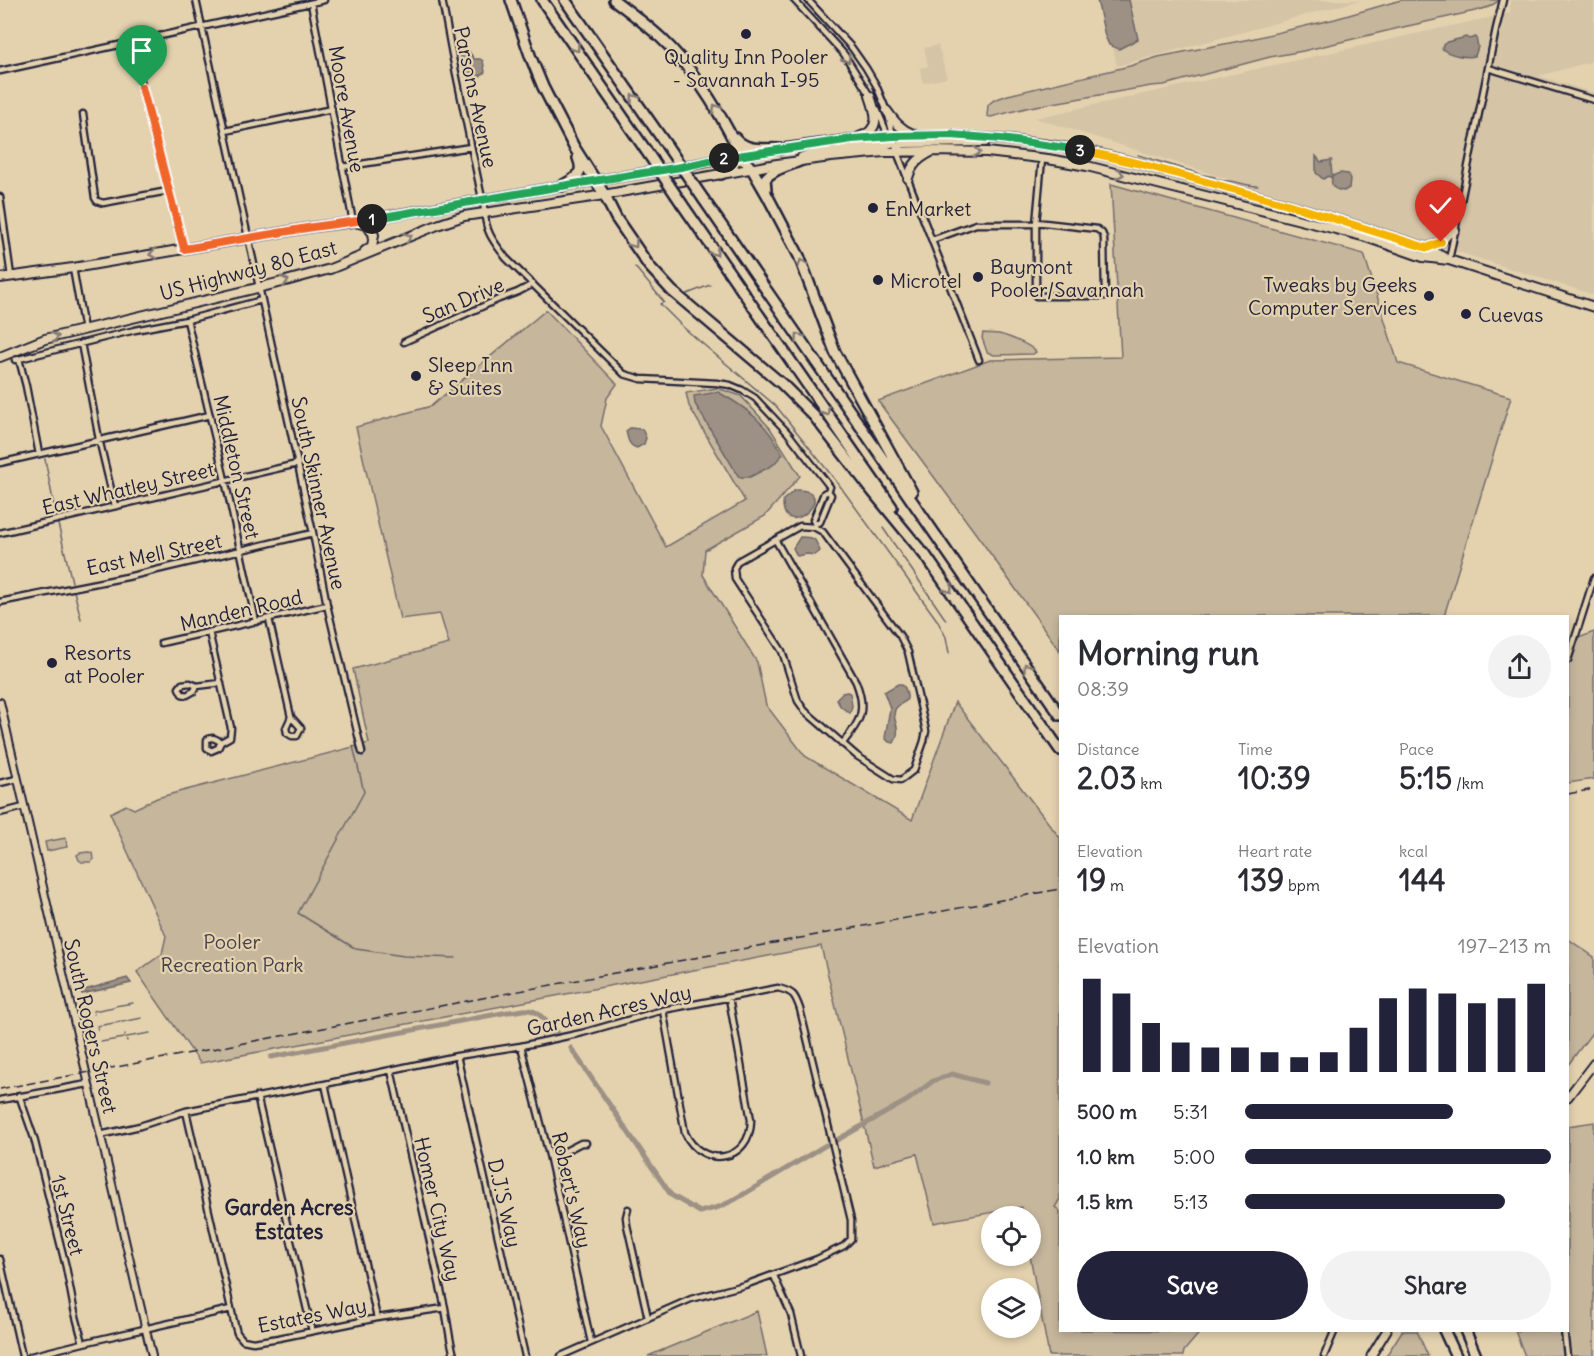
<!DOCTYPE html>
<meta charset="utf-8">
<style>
:root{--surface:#fff;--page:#f2f2f3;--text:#2b2b33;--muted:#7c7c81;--accent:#22223b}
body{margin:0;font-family:Delius,sans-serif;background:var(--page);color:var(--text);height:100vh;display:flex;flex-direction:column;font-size:22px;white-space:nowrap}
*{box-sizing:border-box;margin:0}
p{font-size:20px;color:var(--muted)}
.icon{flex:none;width:33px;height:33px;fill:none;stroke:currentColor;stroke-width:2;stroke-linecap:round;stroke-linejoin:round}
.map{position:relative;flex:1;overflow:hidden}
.panel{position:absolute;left:1059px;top:615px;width:510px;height:717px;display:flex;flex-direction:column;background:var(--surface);border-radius:0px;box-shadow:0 3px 9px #0003}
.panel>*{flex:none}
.fabs{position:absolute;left:981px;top:1206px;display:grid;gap:12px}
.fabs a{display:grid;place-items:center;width:60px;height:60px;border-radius:50%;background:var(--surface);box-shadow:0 3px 9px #0003;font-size:30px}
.pin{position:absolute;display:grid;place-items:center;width:51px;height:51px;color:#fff;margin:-62px -26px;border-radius:50% 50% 50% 0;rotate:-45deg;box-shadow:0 0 6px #0007}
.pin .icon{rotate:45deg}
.km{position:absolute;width:30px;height:30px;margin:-15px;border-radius:50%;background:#222;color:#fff;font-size:16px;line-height:30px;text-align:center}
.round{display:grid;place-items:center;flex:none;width:63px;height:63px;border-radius:32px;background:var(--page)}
.head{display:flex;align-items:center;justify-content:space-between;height:102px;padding:0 18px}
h1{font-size:33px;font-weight:800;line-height:45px}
.stats{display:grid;grid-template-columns:repeat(3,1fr);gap:9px;height:102px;padding:6px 18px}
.stats div{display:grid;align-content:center}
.stats b{font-size:30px;font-weight:800}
.stats small{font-size:16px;font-weight:400}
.stats p{font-size:16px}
.chart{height:168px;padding:12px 18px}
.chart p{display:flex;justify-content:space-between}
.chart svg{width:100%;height:108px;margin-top:6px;stroke:var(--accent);stroke-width:6}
.action{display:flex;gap:12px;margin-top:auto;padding:12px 18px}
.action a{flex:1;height:69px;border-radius:36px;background:var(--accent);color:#fff;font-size:24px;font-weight:800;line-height:69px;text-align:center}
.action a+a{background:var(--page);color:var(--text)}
ul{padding:0 18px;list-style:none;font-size:20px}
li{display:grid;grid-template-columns:96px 72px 1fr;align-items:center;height:45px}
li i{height:15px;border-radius:8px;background:var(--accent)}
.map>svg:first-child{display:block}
</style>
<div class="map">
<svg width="1594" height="1356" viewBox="0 0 1594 1356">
<rect width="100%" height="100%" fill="#e4d2af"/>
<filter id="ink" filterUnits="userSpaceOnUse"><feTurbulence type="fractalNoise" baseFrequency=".0167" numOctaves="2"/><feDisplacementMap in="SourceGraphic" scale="12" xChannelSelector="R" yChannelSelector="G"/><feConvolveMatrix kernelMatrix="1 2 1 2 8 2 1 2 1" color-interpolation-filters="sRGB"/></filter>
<g filter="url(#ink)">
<path fill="#d5c4a6" d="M1102,0H1361L1117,66Z
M1510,0H1594V61L1539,76L1594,93V295L1035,118L1510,13Z
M938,45L947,78L923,83L920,68L928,66L924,48Z"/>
<path fill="#c5b69c" stroke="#746c6c" stroke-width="1.5" d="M1401,0H1498L1497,2L1489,7L1475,11L1399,28L1303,51L1270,57L1164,85L1151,86L1030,107L991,117L987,116L988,105L994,100L1008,95L1130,66L1158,57L1255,38L1335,19Z
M1111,184L1364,254L1398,363L1511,397L1444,616H1060V651L982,542L878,401L990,360L1121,357Z
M546,310L617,384L607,398L601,426L666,547L745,501L689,406L686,393L717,388L741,396L770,428L800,476L765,516L705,550L703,575L757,662L766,705L805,756L912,820L955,702L1060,838V1199L1055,1207L1060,1211V1330L1201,1331L1184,1351L1183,1356H1049L1030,1256V1216H1023L1021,1207L934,1223L917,1154L874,1166L821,946L200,1063L137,972L162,954L166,936L110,813L126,805L134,809L157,798L186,790L369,743L353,669L449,644L440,614L400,619L356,427L431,406Z
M983,333C988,334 994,333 999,334C1008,336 1031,345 1036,352L1033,354L994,355L987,352L982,338Z
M1594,632V779L1568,783V642Z
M66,838L67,847L47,851L45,842Z
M88,852L93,853L94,859L91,862H82L79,860L77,855L80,853Z
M1568,939L1594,957V1030L1568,1065Z
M1594,1122V1356H1525L1515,1331L1568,1330V1126Z
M757,1311L767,1356H648Z
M1402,1331H1417L1428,1356H1386Z"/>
<path fill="#9c9184" stroke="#6b6567" stroke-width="1.5" d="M1097,0H1129L1138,39L1119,49L1109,45L1105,36Z
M1476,37L1478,47L1475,56C1465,58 1450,55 1442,49L1443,45L1447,42L1466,37L1469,39Z
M468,50L474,59H480L483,61L485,72L480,76L468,78L466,76L460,53L462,51Z
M1316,156L1321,162L1332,160L1331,164L1332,176L1340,173L1348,174L1350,179L1349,188L1344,191C1335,190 1330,187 1332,178L1328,176L1323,179L1316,173Z
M718,392C749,409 766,423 783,454L773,465L750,477H739L695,404L694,396Z
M630,428L642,429L646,438L644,444L637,448C628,445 628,439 626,431Z
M795,490C845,489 781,547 783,500Z
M800,537C815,538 814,536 820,551L815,555L807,554L797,556L793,548Z
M898,684H901L905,688C912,707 900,699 895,710C891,721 903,726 894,743L889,742L885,738L890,708L884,692Z
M847,692L850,693L852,706L850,713L841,707L836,699L842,693Z
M127,978L131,983L82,994L81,991Z"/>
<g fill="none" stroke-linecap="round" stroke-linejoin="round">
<path stroke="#6b6567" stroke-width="1.5" d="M1138,155L1197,173
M1204,175L1215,177
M1223,181C1234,179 1246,187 1258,186
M635,267L664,302L660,304L684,328L776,406L840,486L937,620L946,637L949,653
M687,294L710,285
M32,403L42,450
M45,459L56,516
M58,524L72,582
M883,528L946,620
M74,591L81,619
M353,746L364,792L298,913L356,949L404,956L456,958
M115,1006L133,1003
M94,1014L93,1011L114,1007
M122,1022L142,1018
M98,1030L97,1026L120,1022
M125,1034V1036
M127,1037L150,1033
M126,1038L127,1041
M101,1042L124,1038"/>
<path stroke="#9c9184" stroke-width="5" d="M571,1048L671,1195L700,1212L719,1207L734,1200L826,1145
M271,1057L508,1012C516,1012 523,1009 529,1010C540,1011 549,1026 557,1033
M837,1140L908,1100L933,1081L952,1074L985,1083"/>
<g stroke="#22223b" stroke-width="9">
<path id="minor" d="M196,0L313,533L327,605L362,752
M442,0L452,54L485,213C485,232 495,243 506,258L624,374L641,379L717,383L730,385L742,390L755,398L788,433L830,487L828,491L824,493L813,520L815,524L814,527
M794,0L844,54L870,96
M808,0L852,48L866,68L876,85L888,114L897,152L979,360
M311,3L353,222
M132,42L148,111L184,249
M1488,68L1594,100
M0,71L324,0
M877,109L885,128L887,137
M83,114L95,198L97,201L103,203L168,191
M225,131L332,109
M342,167L471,147
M0,197L11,276
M1036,222L1097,229L1102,233L1104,238L1105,296H1036V224L1042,159
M932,240L976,224H1036
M1449,260L1496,29L1503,0
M73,268L84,330
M187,320L225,480L256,622
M404,342L499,299L518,292L533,284
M81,343L99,439L115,506
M19,359L26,386L39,454
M15,360L135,330L187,320L262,300
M0,463L210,415
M815,524L820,522L831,495L828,491
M800,526L814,527L823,532L900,636L908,652L926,731L924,741L914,770L901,780L893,779L857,756L805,711L798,701L782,651L735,579L734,568L738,561Z
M0,533L297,464
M776,541L856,682C867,710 861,721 842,744
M0,602L127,577L313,533
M269,619L291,717L301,728L297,736H292L287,733L286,728L291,717
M209,632L231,728L230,737L221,742C216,739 212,736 207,740V748L211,751L218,748L221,742
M161,643L327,605
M1568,660L1594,578
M197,686L194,691L187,695L182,694L179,688L182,684L190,683L197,686L221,683
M0,783L17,779
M0,813L24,807
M663,1010L685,1133C702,1170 751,1162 751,1120L729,998
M521,1046L550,1159L591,1342
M457,1056L525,1356
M391,1070L445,1308L450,1338L454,1356
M325,1084L377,1318
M19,1095L34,1138L66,1267L74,1309L83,1343
M257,1096L312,1331
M0,1100L88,1084
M186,1111L235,1326L237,1333L243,1340L253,1342L279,1338L377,1318L445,1308
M100,1135L140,1126L186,1111L325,1084L457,1056L521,1046L582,1033L663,1010L778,988C794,992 795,995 800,1009L851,1220V1239L844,1246L817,1259L745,1285L691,1299L561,1356
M550,1159L581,1143H586
M628,1209L626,1217L627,1225L648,1318
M0,1259L22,1356
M774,1276L791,1314L801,1356
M1564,1330L1567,1356
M31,1356L83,1343L231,1309
M1324,1356L1335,1330"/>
</g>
<g stroke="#22223b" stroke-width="10">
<path id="tertiary" d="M0,702L152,1356"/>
</g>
<g stroke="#22223b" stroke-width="11">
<path id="secondary" d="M1568,1097L1594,1063
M1371,1356L1387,1330"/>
</g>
<g stroke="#22223b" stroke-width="12">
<path id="primary" d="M887,111C894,121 900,129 913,134
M859,137C882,130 876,113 870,96
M776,149L852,139L898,136H951L1001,139L1049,145L1087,151L1141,164L1287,204L1427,248L1445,258
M897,152L898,147L902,143L985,142
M802,157L824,150L888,144L891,143L894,136
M908,178C912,164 918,159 931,152
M358,223L367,225L374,235L372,246L365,251
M1427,248L1441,242L1448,234L1455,230
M0,278L73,268L313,227L353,222L562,186L681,167L764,151
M0,357L45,339L282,282L330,269L440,224L464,216L592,197L777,164L831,157L884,152L930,151L987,152L1048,159L1087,166L1332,228L1366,237L1423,257L1449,260L1594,307"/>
</g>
<g stroke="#22223b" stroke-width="14">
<path id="motorway" d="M511,0L531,58L543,87L574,147L604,194L616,218L649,266L672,291L782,384L814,416L873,492L927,558
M542,0L645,149
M565,0L667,146
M614,0C630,12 646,24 661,38C694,69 718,109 738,149C739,162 731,167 721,174
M735,138C747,152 763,148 780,149
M730,156L745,161L752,169L767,195L799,256L835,352L912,492
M562,186C575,178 585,175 578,158
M766,190L765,179C774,168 789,166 802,160
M704,200L1060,715
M682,204L892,507
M924,553L1060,750
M1444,1330L1456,1356
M1465,1330L1476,1356"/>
</g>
<use href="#minor" stroke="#e4d2af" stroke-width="4.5"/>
<use href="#tertiary" stroke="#e4d2af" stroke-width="6"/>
<use href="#secondary" stroke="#e4d2af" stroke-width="7"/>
<use href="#primary" stroke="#e4d2af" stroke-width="8"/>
<use href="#motorway" stroke="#e4d2af" stroke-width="9"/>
<path stroke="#22223b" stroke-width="1.5" stroke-dasharray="9 4.5" stroke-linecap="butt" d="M1568,794L1594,789
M0,1089L1060,889"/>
<g stroke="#22223b" stroke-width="14" stroke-linecap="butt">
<path id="motorway-bridge" d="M667,146L704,200
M645,149L682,204"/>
</g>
<use href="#motorway-bridge" stroke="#e4d2af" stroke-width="9"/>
</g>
<defs><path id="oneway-chevron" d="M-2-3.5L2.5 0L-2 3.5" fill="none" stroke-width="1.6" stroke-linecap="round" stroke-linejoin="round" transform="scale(1.5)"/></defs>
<g stroke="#837a75">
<use href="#oneway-chevron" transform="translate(576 48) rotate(55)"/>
<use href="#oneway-chevron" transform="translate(847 59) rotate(54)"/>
<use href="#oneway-chevron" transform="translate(634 98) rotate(-125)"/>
<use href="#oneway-chevron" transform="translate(716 108) rotate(-121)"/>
<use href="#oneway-chevron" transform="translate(977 152) rotate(2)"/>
<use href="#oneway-chevron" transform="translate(1120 174) rotate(14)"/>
<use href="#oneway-chevron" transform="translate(408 237) rotate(-22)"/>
<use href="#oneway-chevron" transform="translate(634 244) rotate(55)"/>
<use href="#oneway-chevron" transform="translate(715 252) rotate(55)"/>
<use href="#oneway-chevron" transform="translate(153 254) rotate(171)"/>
<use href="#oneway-chevron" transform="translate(802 263) rotate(-111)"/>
<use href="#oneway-chevron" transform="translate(285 281) rotate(-15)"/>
<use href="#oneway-chevron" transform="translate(55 337) rotate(-14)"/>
<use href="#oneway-chevron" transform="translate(799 337) rotate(-125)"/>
<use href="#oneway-chevron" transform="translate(826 412) rotate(55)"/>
<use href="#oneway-chevron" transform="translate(949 589) rotate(55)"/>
<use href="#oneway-chevron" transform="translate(1027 667) rotate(-125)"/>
</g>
</g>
<g fill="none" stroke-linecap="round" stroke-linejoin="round" filter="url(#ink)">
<g stroke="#fff" stroke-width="12">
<path id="split-1" d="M142,87L184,249L313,227L372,219"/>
</g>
<g stroke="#fff" stroke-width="12">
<path id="split-2" d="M372,219L562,186L681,167L724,158"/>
</g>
<g stroke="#fff" stroke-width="12">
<path id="split-3" d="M724,158L852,139L894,136L951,135L1001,139L1080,150"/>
</g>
<g stroke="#fff" stroke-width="12">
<path id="split-4" d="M1080,150L1141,164L1287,204L1427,248L1441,242"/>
</g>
<use href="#split-1" stroke="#f0652b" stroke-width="8"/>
<use href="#split-2" stroke="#22a559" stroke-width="8"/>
<use href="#split-3" stroke="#22a559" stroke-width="8"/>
<use href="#split-4" stroke="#f5b400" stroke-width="8"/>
</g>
<g fill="#22223b" stroke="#e4d2af" stroke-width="2">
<circle cx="746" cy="34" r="6"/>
<circle cx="873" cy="208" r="6"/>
<circle cx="978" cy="277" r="6"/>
<circle cx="878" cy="280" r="6"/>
<circle cx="1429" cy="296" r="6"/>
<circle cx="1466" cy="314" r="6"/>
<circle cx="416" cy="376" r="6"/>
<circle cx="52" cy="663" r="6"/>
</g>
<g text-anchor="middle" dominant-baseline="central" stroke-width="4.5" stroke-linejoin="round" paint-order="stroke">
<g font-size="20" fill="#22223b" stroke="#e4d2af" text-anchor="start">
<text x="746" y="56" text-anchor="middle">Quality Inn Pooler<tspan x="746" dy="23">- Savannah I-95</tspan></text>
<text x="885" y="208">EnMarket</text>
<text x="990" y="266">Baymont<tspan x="990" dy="23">Pooler/Savannah</tspan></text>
<text x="890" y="280">Microtel</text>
<text x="1417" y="284" text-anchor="end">Tweaks by Geeks<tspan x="1417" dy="23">Computer Services</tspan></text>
<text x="1478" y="314">Cuevas</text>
<text x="428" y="364">Sleep Inn<tspan x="428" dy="23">&amp; Suites</tspan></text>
<text x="64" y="652">Resorts<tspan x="64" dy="23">at Pooler</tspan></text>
</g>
<g font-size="20" fill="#22223b" stroke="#e4d2af">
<text transform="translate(476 97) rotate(78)">Parsons Avenue</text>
<text transform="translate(347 109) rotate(80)">Moore Avenue</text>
<text transform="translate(248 270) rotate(-15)">US Highway 80 East</text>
<text transform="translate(463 300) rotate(-23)">San Drive</text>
<text transform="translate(237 467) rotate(77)">Middleton Street</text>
<text transform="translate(128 488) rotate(-13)">East Whatley Street</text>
<text transform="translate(319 493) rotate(78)">South Skinner Avenue</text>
<text transform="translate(154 554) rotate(-12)">East Mell Street</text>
<text transform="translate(241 610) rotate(-13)">Manden Road</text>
<text transform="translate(609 1010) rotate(-13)">Garden Acres Way</text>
<text transform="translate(91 1026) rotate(77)">South Rogers Street</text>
<text transform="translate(572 1190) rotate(77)">Robert's Way</text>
<text transform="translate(505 1203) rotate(77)">D.J.'S Way</text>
<text transform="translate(438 1209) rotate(77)">Homer City Way</text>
<text transform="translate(68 1215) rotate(76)">1st Street</text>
<text transform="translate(312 1315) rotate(-11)">Estates Way</text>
</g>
<g font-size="20" fill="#43404e" stroke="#e4d2af">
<text x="232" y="941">Pooler<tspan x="232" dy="23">Recreation Park</tspan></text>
</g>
<g font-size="21" font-weight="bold" fill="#22223b" stroke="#e4d2af">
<text x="289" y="1207">Garden Acres<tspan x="289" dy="24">Estates</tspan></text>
</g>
</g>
</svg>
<div class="fabs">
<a><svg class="icon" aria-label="locate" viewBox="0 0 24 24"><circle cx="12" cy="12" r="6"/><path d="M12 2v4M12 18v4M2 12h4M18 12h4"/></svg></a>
<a><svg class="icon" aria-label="layers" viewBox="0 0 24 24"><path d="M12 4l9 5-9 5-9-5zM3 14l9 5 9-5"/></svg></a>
</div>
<div class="pin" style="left:142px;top:87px;background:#1e9e55"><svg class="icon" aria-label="arrive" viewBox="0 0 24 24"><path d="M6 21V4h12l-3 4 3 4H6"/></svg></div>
<div class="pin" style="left:1441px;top:242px;background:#d93025"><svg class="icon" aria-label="check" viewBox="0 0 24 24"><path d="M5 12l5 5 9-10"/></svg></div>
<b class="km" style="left:372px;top:219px">1</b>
<b class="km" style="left:724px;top:158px">2</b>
<b class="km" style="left:1080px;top:150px">3</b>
<section class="panel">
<div class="head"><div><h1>Morning run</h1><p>08:39</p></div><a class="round"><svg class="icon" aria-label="share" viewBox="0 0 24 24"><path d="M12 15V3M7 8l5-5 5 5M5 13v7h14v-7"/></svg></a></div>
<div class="stats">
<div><p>Distance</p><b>2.03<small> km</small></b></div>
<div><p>Time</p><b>10:39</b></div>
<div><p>Pace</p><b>5:15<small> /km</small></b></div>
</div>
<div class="stats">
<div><p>Elevation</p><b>19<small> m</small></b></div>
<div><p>Heart rate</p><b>139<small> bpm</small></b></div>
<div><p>kcal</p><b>144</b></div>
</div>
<div class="chart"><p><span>Elevation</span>197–213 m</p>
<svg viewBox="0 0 160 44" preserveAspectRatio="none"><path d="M5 44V6M15 44V12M25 44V24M35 44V32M45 44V34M55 44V34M65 44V36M75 44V38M85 44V36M95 44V26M105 44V14M115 44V10M125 44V12M135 44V16M145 44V14M155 44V8"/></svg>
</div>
<ul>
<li><b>500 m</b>5:31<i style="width:68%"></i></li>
<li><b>1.0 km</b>5:00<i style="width:100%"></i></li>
<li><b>1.5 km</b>5:13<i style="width:85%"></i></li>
</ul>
<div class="action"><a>Save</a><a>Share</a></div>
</section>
</div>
